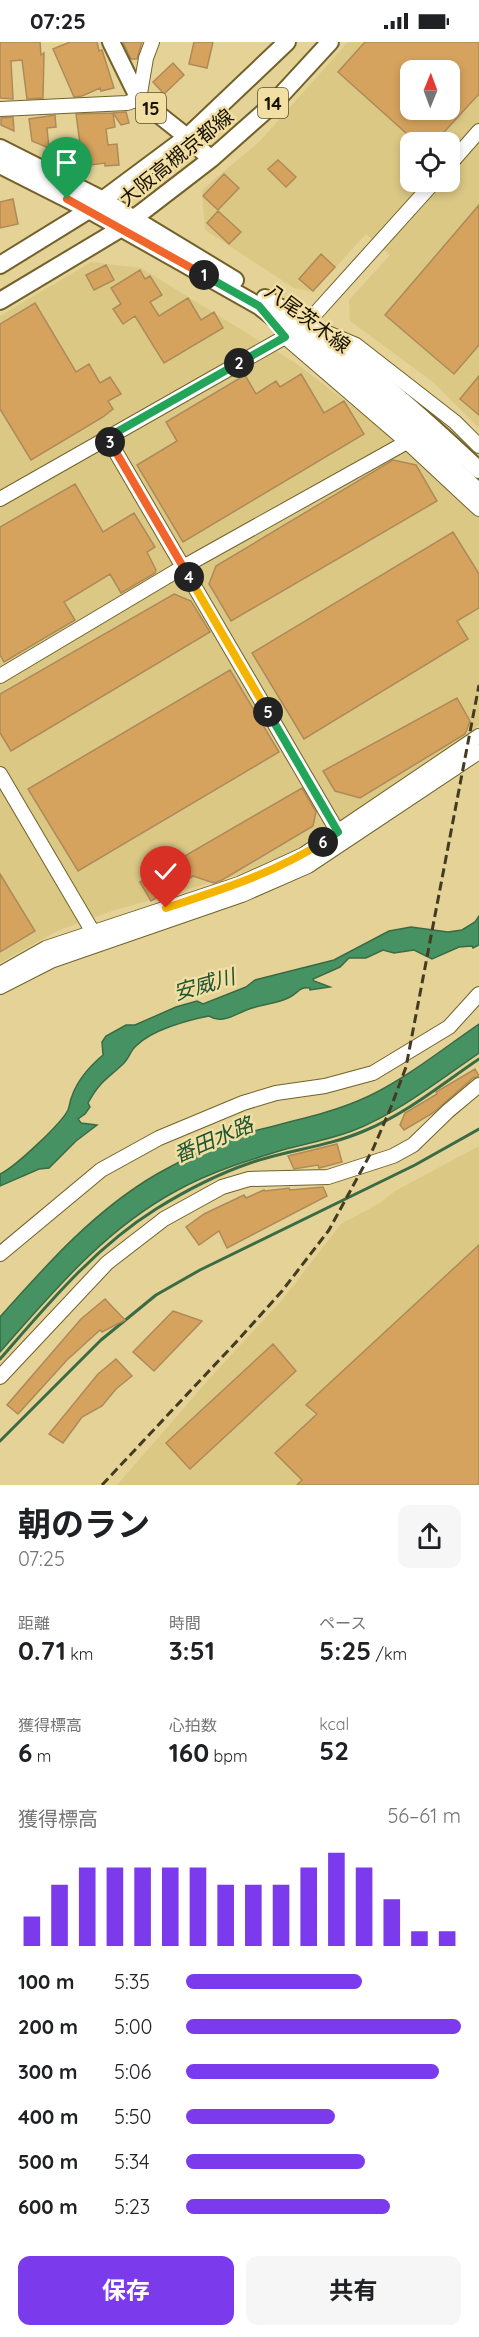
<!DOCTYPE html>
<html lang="ja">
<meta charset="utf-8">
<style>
:root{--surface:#fff;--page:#f6f6f6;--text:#202124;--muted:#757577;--accent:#7c3aed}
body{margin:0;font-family:Quicksand,"Noto Sans JP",sans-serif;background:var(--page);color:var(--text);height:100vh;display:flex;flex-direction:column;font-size:22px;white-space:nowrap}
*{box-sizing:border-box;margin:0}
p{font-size:20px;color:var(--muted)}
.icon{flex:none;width:33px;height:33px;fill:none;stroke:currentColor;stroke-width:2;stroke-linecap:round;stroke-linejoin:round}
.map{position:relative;height:1443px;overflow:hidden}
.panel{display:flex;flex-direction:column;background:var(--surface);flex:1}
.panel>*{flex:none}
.needle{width:39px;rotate:1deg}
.buttons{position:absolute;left:400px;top:18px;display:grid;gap:12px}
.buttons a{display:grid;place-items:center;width:60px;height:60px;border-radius:12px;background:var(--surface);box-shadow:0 3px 9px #0003;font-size:30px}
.pin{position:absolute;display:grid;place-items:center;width:51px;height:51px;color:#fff;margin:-62px -26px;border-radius:50% 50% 50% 0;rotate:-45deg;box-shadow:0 0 6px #0007}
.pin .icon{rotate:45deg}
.km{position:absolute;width:30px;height:30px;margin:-15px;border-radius:50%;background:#222;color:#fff;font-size:16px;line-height:30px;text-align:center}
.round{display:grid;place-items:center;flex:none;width:63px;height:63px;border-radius:12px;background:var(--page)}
.headline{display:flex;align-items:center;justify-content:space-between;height:102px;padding:0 18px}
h1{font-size:33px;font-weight:700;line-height:45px}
.metrics{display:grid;grid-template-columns:repeat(3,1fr);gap:9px;height:102px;padding:6px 18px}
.metrics div{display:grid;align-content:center}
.metrics b{font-size:26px;font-weight:700}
.metrics small{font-size:16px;font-weight:400}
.metrics p{font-size:16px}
.chart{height:168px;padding:12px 18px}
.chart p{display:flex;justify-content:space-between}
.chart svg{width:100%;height:108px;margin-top:6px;stroke:var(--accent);stroke-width:6}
.button{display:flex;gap:12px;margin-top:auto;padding:12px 18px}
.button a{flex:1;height:69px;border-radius:12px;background:var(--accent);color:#fff;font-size:24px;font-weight:700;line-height:69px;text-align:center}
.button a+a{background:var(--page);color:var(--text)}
ul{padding:0 18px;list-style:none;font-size:20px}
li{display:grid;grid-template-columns:96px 72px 1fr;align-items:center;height:45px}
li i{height:15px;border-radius:8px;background:var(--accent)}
.status{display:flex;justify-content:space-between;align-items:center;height:42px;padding:0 30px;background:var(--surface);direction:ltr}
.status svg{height:16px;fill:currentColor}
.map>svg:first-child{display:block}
</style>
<div class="status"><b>07:25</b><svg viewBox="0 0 49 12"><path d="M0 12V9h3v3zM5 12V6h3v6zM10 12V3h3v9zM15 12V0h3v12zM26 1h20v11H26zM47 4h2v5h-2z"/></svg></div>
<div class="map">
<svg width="479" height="1443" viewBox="0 0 479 1443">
<rect width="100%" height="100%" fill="#e4d297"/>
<path fill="#dcc885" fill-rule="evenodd" d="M348,0H479V386L433,340L350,279L349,258L390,213L366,192L313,250L294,246L205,188L202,148L260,99ZM411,28H450V68H411ZM411,100H450V140H411Z
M91,220L141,226L294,320L413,410L479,472V683L458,702L310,801L241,832L112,869L57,889L0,921V274Z
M479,1104V1443H117L209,1337L283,1257L341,1182L380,1161L395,1149Z"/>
<path fill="#479262" stroke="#396b45" stroke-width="1.5" d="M479,874V903L473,906L472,904L459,905L432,917L414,908L394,911L383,908L366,916H349L340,925L313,937L314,939L330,945L310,948V946C300,944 298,951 290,955C277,962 263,962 249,967C240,970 232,976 223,977C217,978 214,977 209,974C188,978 151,988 136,1004C130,1009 129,1017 122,1023C106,1038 100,1039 88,1061L90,1065L85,1072L78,1077L81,1081L97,1083L76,1099L49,1126L39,1127L0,1144V1132C14,1126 62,1081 68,1068C70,1063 70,1058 72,1054C78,1037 90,1024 103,1013L102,1000L106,994L126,983H135L176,965L197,959L203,962L246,945L255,938L334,918L389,889L411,885L448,890L462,888L475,880Z
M479,982V1011C438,1039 398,1071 352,1089C331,1097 308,1101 286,1107C249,1118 210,1130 176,1149C104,1188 53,1250 0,1310V1275C47,1222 95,1168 157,1132C184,1117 214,1101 243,1092C285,1080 329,1073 369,1054C408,1035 444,1006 479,982Z"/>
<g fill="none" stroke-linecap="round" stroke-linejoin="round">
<path stroke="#396b45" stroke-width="3" d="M0,1317C48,1262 94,1206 156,1167C185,1149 218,1132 250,1121C287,1108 327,1105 364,1089C406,1072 442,1042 479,1017
M0,1399L101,1298L156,1253L200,1228L415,1123L479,1087"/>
</g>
<path fill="#d6a35e" stroke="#ae8a59" stroke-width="1.5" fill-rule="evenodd" d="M0,0H40L41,13L44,11L43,56L27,57L22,18L11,19L13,57L0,56Z
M70,0H97L99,9L102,8L114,46L101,49L100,46L82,54L74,55L53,7Z
M123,0H142L137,17H131Z
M194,0H213L207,26L189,22Z
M365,0H479V52L435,100H416L338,30ZM411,28H450V68H411Z
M173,21L184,33L164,52L153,40Z
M126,70L129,81L121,83L113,71Z
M113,71L115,85L106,87L108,103L117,102L119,123L105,124V121L83,124L76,72Z
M55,73L56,85L47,86L49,106L32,99L29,77Z
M13,75L14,89L1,83V76Z
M278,118L296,135L286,145L268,127Z
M224,132L239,146L218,168L203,154Z
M13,157L18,182L0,186V160Z
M479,163V303L454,332L385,273Z
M218,169L241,190L229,202L207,181Z
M321,212L335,225L313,249L299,237Z
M106,223L114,238L94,248L86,233Z
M140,228L145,237L150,234L162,253L150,260L159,274L188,256L201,278L214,270L223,286L164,321L135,274L123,282L113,267L121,262L111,246Z
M35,261L76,330L89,322L100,341L110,335L121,352L108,359L113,367L103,375L31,418L0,367V282Z
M301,332L324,371L344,359L364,392L183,500L137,423L177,399L166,380L245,333L256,352L276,339L280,345Z
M479,334V373L460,357Z
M393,418L416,423L437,459L231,579L209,542L216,524Z
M75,442L103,490L134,471L155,505L147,510L156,528L155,531L121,551L110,532L64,560L75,578L4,620L0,613V485Z
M453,490L479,532V566L457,579L468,597L304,697L252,611Z
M174,552L191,559L210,590L11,709L0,691V652Z
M230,628L279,710L78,829L28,747Z
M457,656L470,679L465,692L360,756L335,749L323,729Z
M302,746L316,770L313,784L222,838L214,841L193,834L151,859L140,840Z
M0,832L35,889L0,910Z
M475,1027L479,1034L473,1036L433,1071L404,1088L400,1083L405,1071L437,1052L436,1050Z
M337,1102L342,1120L319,1126L318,1123L294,1127L288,1114Z
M323,1145L327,1154L227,1206L219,1189L199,1203L186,1185L204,1172L244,1153L246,1156L264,1148L265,1149L289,1146L290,1148Z
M479,1203V1443H297L302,1438L275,1411L317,1372L306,1363Z
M105,1257L125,1278L102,1290L100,1288L67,1318L18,1372L7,1363L81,1277Z
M173,1269L202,1279L154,1329L133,1310Z
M273,1302L296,1329L190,1427L166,1401Z
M116,1317L132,1334L116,1347L102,1364L82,1375L63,1401L49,1392L98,1332Z"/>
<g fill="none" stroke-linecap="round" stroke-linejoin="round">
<g stroke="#726229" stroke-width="16">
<path id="minor" d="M0,67L127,61L139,57L146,16L152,0
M450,122L479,89
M434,140L306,282L356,303L455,380L479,404
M107,395L342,797
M0,457L285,295L407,400L479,467
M0,634L183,525L407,400
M0,732L97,897
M0,932L46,906L239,842L303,813L479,694
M0,945L51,919L242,853L308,824L479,710
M0,1212L101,1128L159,1096L243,1061L276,1051L325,1044L373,1031L449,985L479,952
M0,1335L107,1221L164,1177L222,1145L249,1137L328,1135L393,1114L413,1103L448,1069L479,1043"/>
</g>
<g stroke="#726229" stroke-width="20">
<path id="major" d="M111,0L139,57L187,95L211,117
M0,106L103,158L235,238
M0,123L89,168L259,264L396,372L479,450
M0,223L89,168L187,95L287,0
M265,256C344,305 411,364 479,428
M0,259L120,187L211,117L272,63L330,0"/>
</g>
<use href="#minor" stroke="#fff" stroke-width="14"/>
<use href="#major" stroke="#fff" stroke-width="16"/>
<path stroke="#443b21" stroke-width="3" stroke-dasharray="9 4.5" stroke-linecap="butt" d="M102,1443L239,1297L282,1249L329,1188L373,1107L391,1065L406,1025L479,643"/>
</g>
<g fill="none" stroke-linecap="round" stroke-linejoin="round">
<g stroke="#fff" stroke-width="12">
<path id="split-1" d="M67,157L204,233"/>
</g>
<g stroke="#fff" stroke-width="12">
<path id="split-2" d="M204,233L259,264L285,295L239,321"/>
</g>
<g stroke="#fff" stroke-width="12">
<path id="split-3" d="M110,400L108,395L239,321"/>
</g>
<g stroke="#fff" stroke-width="12">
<path id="split-4" d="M110,400L189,535"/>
</g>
<g stroke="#fff" stroke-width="12">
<path id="split-5" d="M189,535L268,670"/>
</g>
<g stroke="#fff" stroke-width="12">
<path id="split-6" d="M268,670L338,790L323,800"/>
</g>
<g stroke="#fff" stroke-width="12">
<path id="split-7" d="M166,866C220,848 275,831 323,800"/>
</g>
<use href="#split-1" stroke="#f0652b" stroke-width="8"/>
<use href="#split-2" stroke="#22a559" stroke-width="8"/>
<use href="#split-3" stroke="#22a559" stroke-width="8"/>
<use href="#split-4" stroke="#f0652b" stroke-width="8"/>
<use href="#split-5" stroke="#f5b400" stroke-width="8"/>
<use href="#split-6" stroke="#22a559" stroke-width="8"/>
<use href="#split-7" stroke="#f5b400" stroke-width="8"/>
</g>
<g text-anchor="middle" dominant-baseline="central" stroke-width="5" stroke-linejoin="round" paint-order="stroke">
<g fill="#f1dfa4" stroke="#594f31" stroke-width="1.5">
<rect x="258" y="46" width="30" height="30" rx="4.5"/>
<rect x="136" y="51" width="30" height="30" rx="4.5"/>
</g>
<g font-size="18" font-weight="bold" fill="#181100">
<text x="273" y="61">14</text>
<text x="151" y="66">15</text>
</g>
<g font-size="20" fill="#181100" stroke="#f1dfa4">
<text transform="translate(176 115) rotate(-39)">大阪高槻京都線</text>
<text transform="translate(308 276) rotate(37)">八尾茨木線</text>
</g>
<g font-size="21" font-style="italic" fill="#1d5432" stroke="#f1dfa4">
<text transform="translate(204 942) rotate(-16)">安威川</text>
<text transform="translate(213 1097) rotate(-23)">番田水路</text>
</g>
</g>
</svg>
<div class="buttons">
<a><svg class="needle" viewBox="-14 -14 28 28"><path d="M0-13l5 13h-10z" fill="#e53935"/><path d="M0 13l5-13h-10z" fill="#757577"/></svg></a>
<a><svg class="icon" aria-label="locate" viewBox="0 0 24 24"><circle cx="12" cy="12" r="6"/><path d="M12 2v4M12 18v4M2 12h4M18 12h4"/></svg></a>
</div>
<div class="pin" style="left:67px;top:157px;background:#1e9e55"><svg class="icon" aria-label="arrive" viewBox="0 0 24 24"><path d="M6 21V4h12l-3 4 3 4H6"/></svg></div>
<div class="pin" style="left:166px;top:866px;background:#d93025"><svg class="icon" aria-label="check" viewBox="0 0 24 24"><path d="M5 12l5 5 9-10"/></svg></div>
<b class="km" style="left:204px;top:233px">1</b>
<b class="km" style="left:239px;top:321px">2</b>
<b class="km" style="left:110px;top:400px">3</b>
<b class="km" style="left:189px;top:535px">4</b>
<b class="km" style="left:268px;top:670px">5</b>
<b class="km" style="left:323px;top:800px">6</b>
</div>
<section class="panel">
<div class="headline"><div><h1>朝のラン</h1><p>07:25</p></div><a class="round"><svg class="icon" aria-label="share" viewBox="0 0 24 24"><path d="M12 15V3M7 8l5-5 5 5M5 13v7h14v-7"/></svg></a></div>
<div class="metrics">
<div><p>距離</p><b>0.71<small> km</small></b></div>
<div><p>時間</p><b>3:51</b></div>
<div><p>ペース</p><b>5:25<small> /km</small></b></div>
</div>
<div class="metrics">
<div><p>獲得標高</p><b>6<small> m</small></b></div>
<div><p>心拍数</p><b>160<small> bpm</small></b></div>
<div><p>kcal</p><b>52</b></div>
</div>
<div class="chart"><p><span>獲得標高</span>56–61 m</p>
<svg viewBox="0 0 160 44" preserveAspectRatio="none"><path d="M5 44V32M15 44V19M25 44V12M35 44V12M45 44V12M55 44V12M65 44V12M75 44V19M85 44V19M95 44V19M105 44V12M115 44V6M125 44V12M135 44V25M145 44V38M155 44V38"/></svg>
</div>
<ul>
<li><b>100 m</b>5:35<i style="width:64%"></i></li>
<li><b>200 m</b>5:00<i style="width:100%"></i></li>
<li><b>300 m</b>5:06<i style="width:92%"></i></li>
<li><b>400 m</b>5:50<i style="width:54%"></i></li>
<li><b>500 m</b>5:34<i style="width:65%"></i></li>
<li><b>600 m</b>5:23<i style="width:74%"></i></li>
</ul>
<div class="button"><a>保存</a><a>共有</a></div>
</section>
